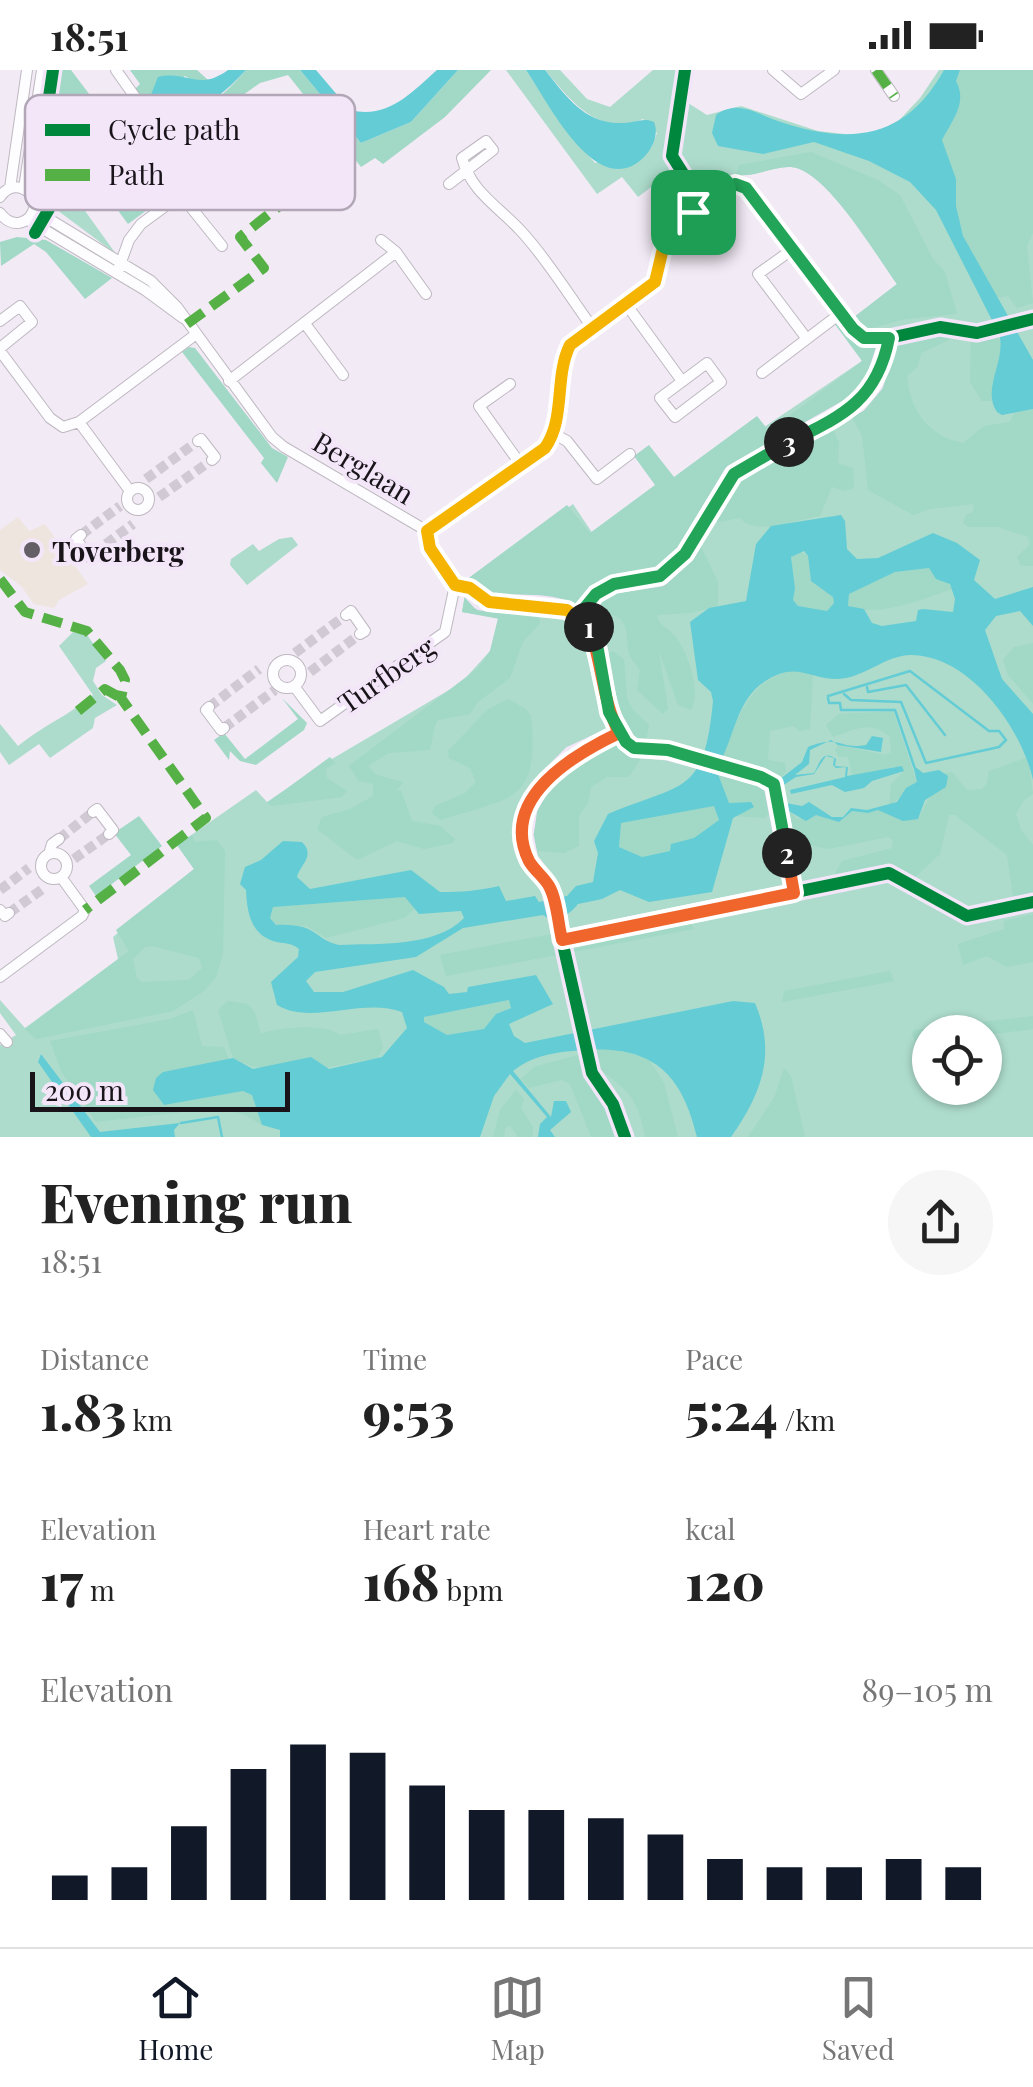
<!DOCTYPE html>
<meta charset="utf-8">
<style>
:root{--surface:#fff;--page:#f6f6f6;--text:#222;--muted:#767676;--line:#e0e0e0;--accent:#111827}
body{margin:0;font-family:"Playfair Display",serif;background:var(--page);color:var(--text);height:100vh;display:flex;flex-direction:column;font-size:38px;white-space:nowrap}
*{box-sizing:border-box;margin:0}
p{font-size:32px;color:var(--muted)}
.icon{flex:none;width:55px;height:55px;fill:none;stroke:currentColor;stroke-width:2;stroke-linecap:round;stroke-linejoin:round}
.map{position:relative;height:1067px;overflow:hidden}
.drawer{display:flex;flex-direction:column;background:var(--surface);flex:1}
.drawer>*{flex:none}
.buttons{position:absolute;left:912px;top:945px;display:grid;gap:20px}
.buttons a{display:grid;place-items:center;width:90px;height:90px;border-radius:50%;background:var(--surface);box-shadow:0 2px 8px #0004;font-size:50px}
.scale{position:absolute;left:30px;bottom:25px;width:260px;box-sizing:border-box;padding-left:10px;border:5px solid #18141a;border-top:0;font-size:28px;line-height:35px;white-space:nowrap;color:#18141a;-webkit-text-stroke:8px #f4e6f9;paint-order:stroke}
.pin{position:absolute;display:grid;place-items:center;width:85px;height:85px;color:#fff;margin:-42px;border-radius:20px;box-shadow:0 5px 15px #0006}
.km{position:absolute;width:50px;height:50px;margin:-25px;border-radius:50%;background:#222;color:#fff;font-size:28px;line-height:50px;text-align:center}
.round{display:grid;place-items:center;flex:none;width:105px;height:105px;border-radius:52px;background:var(--page)}
.head{display:flex;align-items:center;justify-content:space-between;height:170px;padding:0 40px}
h1{font-size:55px;font-weight:800;line-height:75px}
.stats{display:grid;grid-template-columns:repeat(3,1fr);gap:15px;height:170px;padding:10px 40px}
.stats div{display:grid;align-content:center}
.stats b{font-size:50px;font-weight:800}
.stats small{font-size:28px;font-weight:400}
.stats p{font-size:28px}
.chart{height:280px;padding:20px 40px}
.chart p{display:flex;justify-content:space-between}
.chart svg{width:100%;height:180px;margin-top:10px;stroke:var(--accent);stroke-width:6}
.status{display:flex;justify-content:space-between;align-items:center;height:70px;padding:0 50px;background:var(--surface);direction:ltr}
.status svg{height:28px;fill:currentColor}
.dock{display:flex;justify-content:space-around;align-items:center;height:140px;border-top:2px solid var(--line);background:var(--surface);font-size:28px;color:var(--muted)}
.dock a{display:grid;justify-items:center;gap:5px}
.dock .current{color:var(--accent)}
.map>svg:first-child{display:block}
</style>
<div class="status"><b>18:51</b><svg viewBox="0 0 49 12"><path d="M0 12V9h3v3zM5 12V6h3v6zM10 12V3h3v9zM15 12V0h3v12zM26 1h20v11H26zM47 4h2v5h-2z"/></svg></div>
<div class="map">
<svg width="1033" height="1067" viewBox="0 0 1033 1067">
<rect width="100%" height="100%" fill="#f2eaf5"/>
<path fill="#eee5de" d="M18,447L29,461L45,454L88,514L59,530L54,538L34,534L22,517L0,500V460Z"/>
<path fill="#addccc" fill-rule="evenodd" d="M506,0H526L559,50L595,93L651,78L657,63L643,49C598,67 571,31 545,0H560L587,29L610,37L653,0H677L664,80L670,103L638,127L622,107L597,124Z
M939,0H1033V1067H0V975L16,965L0,943V930L25,958L118,889L113,867L194,799L177,775L256,720L267,732L320,696L461,613L490,581L499,549L462,542L466,520L462,513L573,434L597,470L862,291L849,251L897,214C877,187 826,99 791,97C773,96 756,107 736,105L711,124L699,123L678,90L685,31L707,45L741,36L818,61L853,65L888,62L920,28ZM930,962H985V1018H930Z
M65,113L116,184L57,140Z
M292,467L298,475L247,515L230,495L231,489L253,474L259,481L279,469Z
M73,562L87,565L106,591L96,598L93,611L102,625L117,635L95,648L93,658L50,688L39,674L9,695L0,682V654L18,676C42,656 70,645 93,625L59,576Z"/>
<path fill="#a1d8c6" fill-rule="evenodd" d="M59,0H71L99,37L77,53L51,49Z
M130,0H197L208,10L194,11L185,6L154,31C203,44 213,37 246,0H300L361,73L411,52L458,0H491L445,47L383,94L375,88L361,97L288,5L260,13L193,61L183,49L168,46L147,63L134,20L140,14Z
M960,0H1033V163L1027,176L1033,233L1017,238L1008,226L996,228L963,166L956,136V109L942,70C952,50 968,33 956,11Z
M135,65L141,74L102,105L128,141L164,114L170,123L128,154L88,100Z
M811,82L878,110L900,125L933,189L945,202L957,244L905,249L862,261L849,251L897,214C877,187 826,99 791,97C773,96 756,107 736,105L739,95Z
M17,167L46,170L112,208L85,229L46,182L34,174L1,196L0,172Z
M840,251L860,272L884,275C879,355 782,355 736,398C706,426 700,474 665,499C645,513 616,502 598,516C591,521 585,532 578,539L525,531L484,529L462,513L567,435L590,463L655,415L634,386L649,375L674,407L757,346L769,361L862,291L834,253Z
M949,261L965,262L921,283L918,296L907,306C909,339 929,367 963,373L984,356L1010,352L1014,343L1033,339V496H1021L1017,487L1030,474L1028,467L998,457H969L963,453L966,445L973,442L974,434L930,439L913,445L868,420L862,366L850,343L874,318L891,273Z
M998,261L1002,283L991,331H982L970,312L971,263Z
M189,277L195,278L272,378L288,387L277,413L261,393L264,388L182,282Z
M831,354L839,373L838,393L853,398L854,418L845,421L832,417L820,446C797,449 756,467 740,448L708,454L742,401Z
M698,470L718,512V536L691,543L657,545C660,557 665,555 672,563C687,577 702,623 691,640L678,635L659,581L668,639L663,644L637,620L640,600C637,595 632,591 630,586C624,571 634,543 602,544L604,557L595,564L583,544L604,522L666,507Z
M799,481L808,486L810,507L833,527L834,533L827,541L798,536L792,530L795,518L791,487Z
M929,498L947,510L952,519C924,529 877,548 848,536L849,524L895,502Z
M466,519C495,544 514,526 539,545L540,553L523,572L510,608L478,632L470,644L438,650C431,660 435,669 429,680L389,683L368,696L377,705L403,712L396,721L401,720L412,751L440,756L455,769L453,773L424,779L397,771L357,790L317,759L322,747L350,739L373,726V714L359,711L349,696L478,598L490,581L498,548L462,542Z
M1033,573V634L1008,605L1003,590L1014,577Z
M613,581L624,590L627,628L633,640L649,655L645,677C610,673 605,614 601,586Z
M799,600L813,602L810,659L800,661L793,656L770,661L768,690L785,693L786,702L775,713L720,692C737,651 748,605 799,600Z
M282,628L307,653L304,660L256,695L240,691L230,681L229,690L214,670L224,663L245,689L298,649Z
M508,629L526,639L531,646C540,734 511,727 441,750L432,743L435,736L465,723L476,712L470,698L449,688L448,681L487,640Z
M893,641L917,712L889,737L891,714L904,701L902,696L852,706L848,687H839L835,680L838,675L885,685L891,682L890,667C870,650 857,659 833,667L826,655L839,644Z
M619,668L633,682L644,683L629,707H607L591,717L588,733L579,746V776L564,783L529,780C523,722 568,686 619,668Z
M330,687L335,693L326,699L327,708L347,721L342,727L272,736L267,733Z
M1028,687L1033,724L1024,730L1016,744L1021,760L1033,775V830L1014,834L1007,785L955,745H949L940,784L912,810L890,800L831,811L842,791L892,778L893,770L888,767L829,779L806,775L789,780L793,774L787,741L780,736L789,739L796,749L816,744L839,752L852,741L868,743L878,740L903,750L918,749L943,703L952,702L967,720L982,719L987,713L989,701Z
M716,699L760,709L771,716L775,738L764,748L734,746L751,739L750,732L729,733Z
M714,735L719,750L694,768L672,774L670,781L642,787L619,777L621,753Z
M139,746L162,776L96,826L89,816L131,785L114,763Z
M192,765L195,772L217,770L225,781L223,884L216,907L204,921L173,941L36,969L25,959L129,881L116,860L194,799L177,775ZM152,876L199,888L202,898L189,910L142,912L137,908L133,889L145,877Z
M406,827L415,839L404,848L326,868L307,856L276,855L270,848L273,837Z
M1033,844V892L1007,897L987,886L963,895L958,874L1004,859V851Z
M691,848L693,859L568,883L566,873Z
M557,863L562,884L446,906L440,885Z
M890,901L894,911L782,932L784,921Z
M510,930L511,938L496,944L484,959L447,965L424,952V947Z
M228,931L248,934L255,943L261,964C279,957 325,953 340,965L378,959L383,978L377,988C331,996 275,1012 233,988L218,940Z
M193,940L202,976L224,977L229,990L163,1002L164,1035L243,1021L252,1025L262,1055L245,1045L217,1038L96,1052L61,1001L50,971L170,949Z
M1033,946V959L985,965L930,962V971L915,972L912,964L914,960Z
M609,978L648,988L664,1013L678,1067H645C643,1053 637,1032 626,1021C611,1005 596,1002 590,979Z
M585,983C592,1013 611,1038 623,1067H591L570,1014L562,1010L529,1018L521,1009L534,997Z
M784,998L791,1006L805,1067H748L774,1028Z
M516,1020L524,1029L521,1038L533,1057L532,1067H518L510,1056L505,1058L504,1067H493L500,1040Z"/>
<path fill="#64ccd5" fill-rule="evenodd" d="M228,0H246C219,29 189,55 150,27L158,7C188,0 198,22 228,0Z
M300,0H316L350,40C388,49 410,24 437,0H458L411,52L361,73Z
M526,0H545C566,26 585,55 623,53C635,53 643,47 654,52C659,64 653,78 644,87C597,134 547,30 526,0Z
M944,0H960L956,11C968,33 952,50 942,70L956,109V136L963,166L1033,290V339L1002,345L997,342C981,319 1007,290 999,264L936,140L910,112L869,91L814,72L763,84L718,76L712,63L716,45C737,30 753,42 775,50C847,75 904,72 944,0Z
M841,445L845,451L847,479L857,489L878,488L933,463L957,473L980,490L974,510L995,529L1033,517V556L1020,541L996,546L985,560L1002,609L1033,644V710C1022,659 970,585 911,585C886,585 864,608 838,609C808,609 796,590 764,612C735,631 734,672 716,699L729,733L751,732L754,737L733,748L712,822L649,832L620,820L602,829L578,834C569,845 555,855 543,845L463,858L416,887L315,902L306,911L314,922H343L413,900L444,917L449,924L467,922L468,917L536,905L553,934L509,954L514,966L525,973L733,931L755,933C777,985 761,1024 731,1067H697C680,995 645,973 572,981C551,983 530,987 513,1001L551,1047L554,1031H566L571,1042L550,1060L555,1067H538L540,1054L547,1047L510,1004L494,1026L480,1067H280V1060L262,1055L252,1025L243,1021L164,1035L153,1020L156,1008L163,1002L233,988L253,999L311,987L329,999L382,987L407,958L402,942C362,927 312,956 277,935L271,912L298,887L299,879C292,873 287,874 277,872C251,866 247,843 246,820L240,814L245,797L261,790L283,771L302,772C316,786 300,794 297,807L310,819L411,800L440,822C462,822 477,821 499,816L506,831L535,826L539,832L567,826L576,816L593,812L598,783L594,771L608,744C684,712 704,726 713,631L711,622L698,610L690,552L709,538L746,531L756,474L771,456ZM804,481L808,486L811,511L833,527L834,533L827,541L798,536L793,530L795,518L791,487ZM929,498L936,509L950,514L955,529L953,542L923,539L918,540L916,551L882,556L872,553L864,539L848,536L849,524L895,502ZM714,736L719,750L694,768L671,774L670,781L642,787L619,777L621,753ZM405,827L419,844L461,841L464,848C435,878 377,873 339,875C312,869 319,853 276,855L270,848L273,837ZM509,930L511,938L496,944L484,959L447,965L424,952V947Z
M872,666L883,668L881,682L838,675L831,670L810,680L809,694L795,705L814,703C820,693 822,679 836,689L835,696L848,697L847,706L902,696L904,701L872,711L864,718L845,722L832,715L791,724L790,720L845,707L846,697L836,698L833,695L834,688L826,686L814,704L796,707L782,716L786,733L802,736L809,732L832,747H843L851,738L867,740L897,732L906,718L917,712L913,695L923,703L939,700L948,706L946,717L925,730L918,749L903,751L878,740L868,743L852,741L839,752L816,745L806,751L780,736L775,713L802,692L808,677C841,664 838,680 866,675Z
M41,984L100,1062L180,1053L174,1060L175,1067H91L38,992Z"/>
<g fill="none" stroke-linecap="round" stroke-linejoin="round">
<path stroke="#64ccd5" stroke-width="2.5" d="M867,617L868,622L906,615L945,665
M828,626L910,601L989,661H999L1006,670L999,677L926,693L901,632L851,630L844,624
M828,628L829,633H840L841,640H895L914,696
M181,1053L218,1047L222,1067"/>
<path stroke="#d1cad4" stroke-width="10" stroke-dasharray="10 5" stroke-linecap="butt" d="M146,409L198,371
M159,427L212,390
M81,465L120,436
M94,483L133,454
M295,583L346,545
M310,602L360,564
M209,637L259,599
M224,658L275,620
M59,769L93,742
M74,789L109,764
M0,820L29,798
M9,843L44,818"/>
<g stroke="#beb8c1" stroke-width="12">
<path id="minor" d="M116,0L135,27L144,67L177,112L181,125L222,176
M685,0L672,86L703,135
M773,0L801,24L834,0
M876,0L894,26
M449,114L493,80L486,71L462,88C471,122 499,137 521,161C548,190 569,226 592,257
M10,118L27,0
M24,118L42,0
M0,127C8,115 20,114 31,124L35,136C30,155 12,159 0,143
M34,140L151,211L177,237L272,367L284,377L427,461L545,378C566,348 554,307 570,275L655,212L669,162L735,114L747,118L853,259L864,268L906,264
M28,150L145,220L183,248
M381,170L396,182L426,224
M793,179L758,204L807,269
M117,203L129,170L141,154L273,57L287,68L316,107
M626,234L682,311
M0,251L20,236L32,252L0,278
M306,255L343,305
M0,281L50,348L63,357L79,352L195,265
M707,293L721,312L675,347L660,328Z
M762,303L841,243
M229,311L396,182
M510,314L479,336L521,395
M79,352L130,421
M554,364L567,371L597,409L630,384
M198,371L201,369L215,387L212,390
M127 429a11 11 0 1 1 22 0a11 11 0 1 1-22 0Z
M81,465L76,469L89,487L94,483
M346,545L351,541L365,561L360,564
M273 604a14 14 0 1 1 28 0a14 14 0 1 1-28 0Z
M294,616L320,651L445,562L455,515L430,478L427,461
M209,637L206,640L221,660L224,658
M93,742L97,739L113,760L109,764
M41 796a13 13 0 1 1 26 0a13 13 0 1 1-26 0Z
M49,784L52,774L59,769
M0,840L5,846L9,843
M0,907L82,846L85,840L61,807
M0,964L7,972"/>
</g>
<use href="#minor" stroke="#fdfcfe" stroke-width="10"/>
<path stroke="#55b145" stroke-width="10" stroke-dasharray="20 10" stroke-linecap="butt" d="M876,0L894,26
M187,254L264,198L240,167L316,107
M0,509L25,542L87,561L120,600L125,610L121,628L206,748L85,840
M78,641L105,619L121,628"/>
<g stroke="#f4e6f9" stroke-width="19">
<path id="cycleway" d="M685,0L672,86L703,135L735,114L747,118L853,259L864,268H889L940,257L977,263L1033,249
M35,163L49,139L37,108L53,0
M455,515L470,519L481,531C509,537 541,530 568,541C615,559 590,645 633,678L668,681L761,707L773,715L794,823
M578,546L596,524L614,514L660,507L685,484L733,404L858,333L874,314L889,268
M619,663L572,685L540,717L528,738L524,765L529,790L550,817L592,1003L613,1034L625,1067
M561,870L889,803L967,846L1033,832"/>
</g>
<use href="#cycleway" stroke="#00873e" stroke-width="12"/>
</g>
<g fill="none" stroke-linecap="round" stroke-linejoin="round">
<g stroke="#fff" stroke-width="20">
<path id="split-1" d="M589,557L567,540L489,532L470,518L455,515L430,478L427,461L545,378C566,348 554,307 570,275L655,212L666,166L693,142"/>
</g>
<g stroke="#fff" stroke-width="20">
<path id="split-2" d="M589,557C602,592 602,629 619,663C575,684 498,728 529,791C534,800 544,807 549,816C557,830 558,853 562,870L794,823L787,783"/>
</g>
<g stroke="#fff" stroke-width="20">
<path id="split-3" d="M787,783L774,714L761,707L668,680L634,678L626,672L609,642L598,580L588,556L578,546L596,524L614,514L660,506L685,484L734,404L789,372"/>
</g>
<g stroke="#fff" stroke-width="20">
<path id="split-4" d="M693,142L735,114L746,118L853,259L864,268H889C877,331 842,346 789,372"/>
</g>
<use href="#split-1" stroke="#f5b400" stroke-width="12"/>
<use href="#split-2" stroke="#f0652b" stroke-width="12"/>
<use href="#split-3" stroke="#22a559" stroke-width="12"/>
<use href="#split-4" stroke="#22a559" stroke-width="12"/>
</g>
<circle fill="#645f67" stroke="#f4e6f9" stroke-width="4" cx="32" cy="480" r="10"/>
<g text-anchor="middle" dominant-baseline="central" stroke-width="8" stroke-linejoin="round" paint-order="stroke">
<g font-size="28" fill="#18141a" stroke="#f4e6f9">
<text transform="translate(364 397) rotate(31)">Berglaan</text>
<text transform="translate(386 604) rotate(-35)">Turfberg</text>
</g>
<g font-size="28" font-weight="bold" fill="#18141a" stroke="#f4e6f9" text-anchor="start">
<text x="52" y="480">Toverberg</text>
</g>
</g>
<rect x="25" y="25" width="330" height="115" rx="15" fill="#f4e6f9" stroke="#b2a7b6" stroke-width="2.5"/>
<rect x="45" y="54" width="45" height="12" fill="#00873e"/>
<rect x="45" y="99" width="45" height="12" fill="#55b145"/>
<g font-size="28" fill="#18141a">
<text x="108" y="70">Cycle path</text>
<text x="108" y="115">Path</text>
</g>
</svg>
<div class="buttons">
<a><svg class="icon" aria-label="locate" viewBox="0 0 24 24"><circle cx="12" cy="12" r="6"/><path d="M12 2v4M12 18v4M2 12h4M18 12h4"/></svg></a>
</div>
<div class="scale">200 m</div>
<div class="pin" style="left:693px;top:142px;background:#1e9e55"><svg class="icon" aria-label="arrive" viewBox="0 0 24 24"><path d="M6 21V4h12l-3 4 3 4H6"/></svg></div>
<b class="km" style="left:589px;top:557px">1</b>
<b class="km" style="left:787px;top:783px">2</b>
<b class="km" style="left:789px;top:372px">3</b>
</div>
<section class="drawer">
<div class="head"><div><h1>Evening run</h1><p>18:51</p></div><a class="round"><svg class="icon" aria-label="share" viewBox="0 0 24 24"><path d="M12 15V3M7 8l5-5 5 5M5 13v7h14v-7"/></svg></a></div>
<div class="stats">
<div><p>Distance</p><b>1.83<small> km</small></b></div>
<div><p>Time</p><b>9:53</b></div>
<div><p>Pace</p><b>5:24<small> /km</small></b></div>
</div>
<div class="stats">
<div><p>Elevation</p><b>17<small> m</small></b></div>
<div><p>Heart rate</p><b>168<small> bpm</small></b></div>
<div><p>kcal</p><b>120</b></div>
</div>
<div class="chart"><p><span>Elevation</span>89–105 m</p>
<svg viewBox="0 0 160 44" preserveAspectRatio="none"><path d="M5 44V38M15 44V36M25 44V26M35 44V12M45 44V6M55 44V8M65 44V16M75 44V22M85 44V22M95 44V24M105 44V28M115 44V34M125 44V36M135 44V36M145 44V34M155 44V36"/></svg>
</div>
</section>
<nav class="dock">
<a class="current"><svg class="icon" aria-label="home" viewBox="0 0 24 24"><path d="M3 11l9-7 9 7M6 9v11h12V9"/></svg>Home</a>
<a><svg class="icon" aria-label="map" viewBox="0 0 24 24"><path d="M3 6l6-2 6 2 6-2v14l-6 2-6-2-6 2zM9 4v14M15 6v14"/></svg>Map</a>
<a><svg class="icon" aria-label="saved" viewBox="0 0 24 24"><path d="M7 4h10v16l-5-4-5 4z"/></svg>Saved</a>
</nav>
